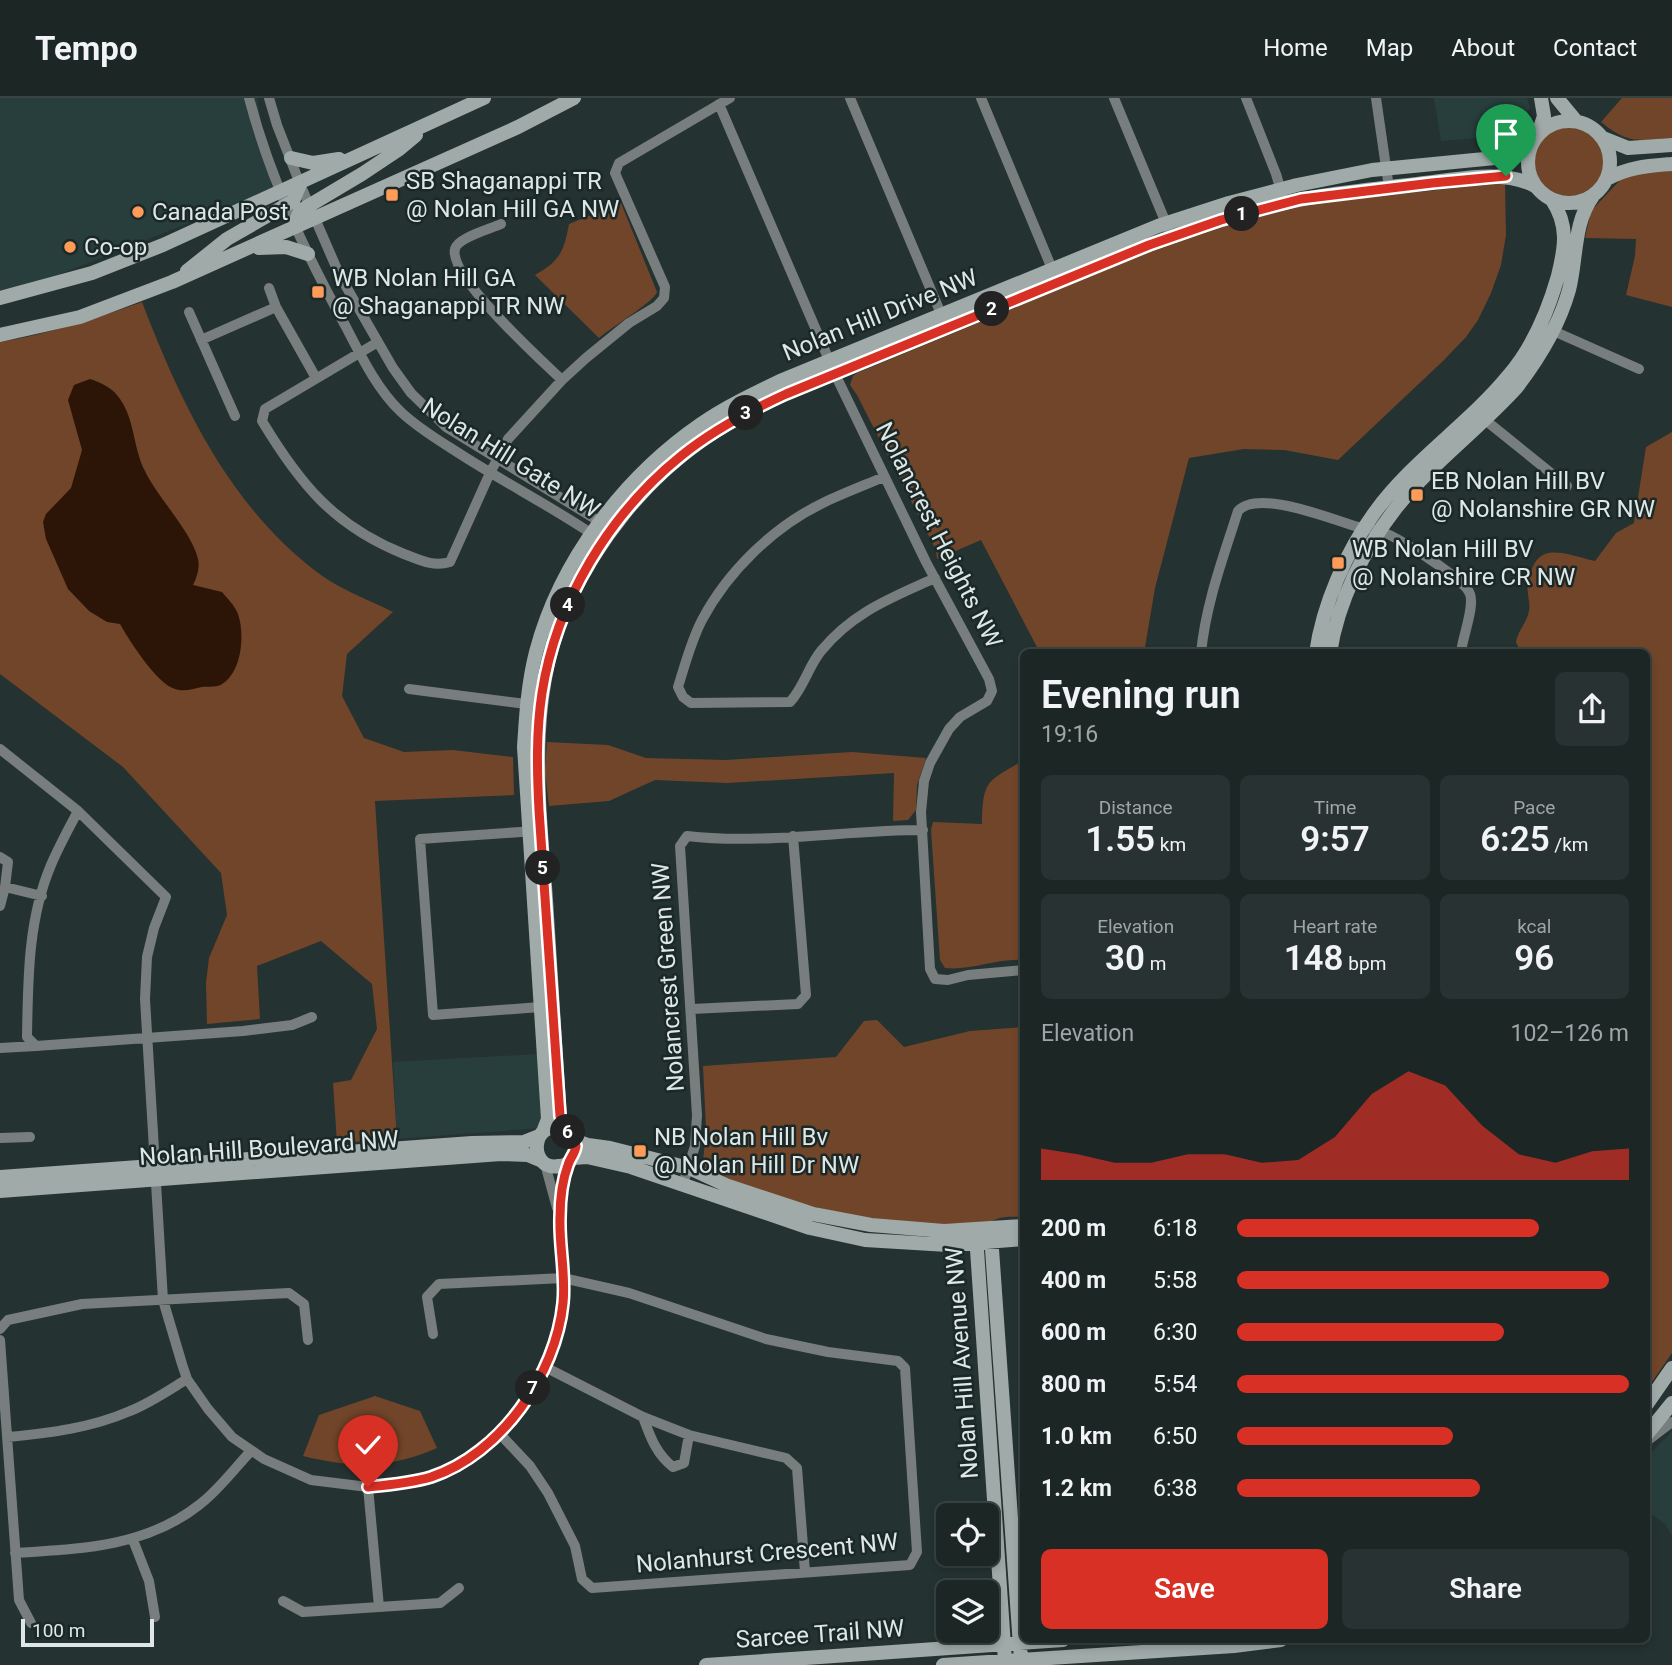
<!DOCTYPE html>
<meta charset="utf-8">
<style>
:root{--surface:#1b2625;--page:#283232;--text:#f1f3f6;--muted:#a0a5a7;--line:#394342;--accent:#d93025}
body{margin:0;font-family:Roboto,sans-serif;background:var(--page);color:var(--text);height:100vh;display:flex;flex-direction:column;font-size:26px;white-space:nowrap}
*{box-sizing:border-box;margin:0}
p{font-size:23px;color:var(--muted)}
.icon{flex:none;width:38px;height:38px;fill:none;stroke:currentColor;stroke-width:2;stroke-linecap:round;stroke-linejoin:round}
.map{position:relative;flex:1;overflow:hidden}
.drawer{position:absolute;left:1020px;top:551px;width:630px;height:994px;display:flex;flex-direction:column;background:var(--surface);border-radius:10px;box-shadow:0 4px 10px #0003,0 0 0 2px var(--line)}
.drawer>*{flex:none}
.fabs{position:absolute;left:936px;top:1405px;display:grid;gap:14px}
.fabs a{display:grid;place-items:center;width:63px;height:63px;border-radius:10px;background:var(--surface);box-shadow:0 4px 10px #0003,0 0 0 2px var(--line);font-size:35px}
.scale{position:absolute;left:21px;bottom:18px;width:133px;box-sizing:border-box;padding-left:7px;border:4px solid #dee7e6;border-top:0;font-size:19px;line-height:24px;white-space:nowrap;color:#dee7e6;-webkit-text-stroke:5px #1b2828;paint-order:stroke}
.pin{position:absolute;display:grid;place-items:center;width:60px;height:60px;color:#fff;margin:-72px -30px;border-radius:50% 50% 50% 0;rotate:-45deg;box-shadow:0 0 7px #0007}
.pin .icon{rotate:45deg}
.km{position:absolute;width:35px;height:35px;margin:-18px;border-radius:50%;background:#222;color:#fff;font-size:19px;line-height:35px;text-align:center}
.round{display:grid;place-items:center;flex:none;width:74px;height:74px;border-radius:10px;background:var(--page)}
.head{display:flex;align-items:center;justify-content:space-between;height:119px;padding:0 21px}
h1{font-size:38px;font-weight:600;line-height:52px}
.stats{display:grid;grid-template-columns:repeat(3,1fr);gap:10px;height:119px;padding:7px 21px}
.stats div{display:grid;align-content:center;border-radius:10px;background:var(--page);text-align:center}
.stats b{font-size:35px;font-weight:600}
.stats small{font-size:19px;font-weight:400}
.stats p{font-size:19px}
.chart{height:196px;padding:14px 21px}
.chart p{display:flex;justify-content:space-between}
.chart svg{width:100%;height:126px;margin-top:7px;fill:var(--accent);opacity:.7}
.cta{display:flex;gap:14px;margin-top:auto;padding:14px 21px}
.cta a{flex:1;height:80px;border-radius:10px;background:var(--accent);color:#fff;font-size:28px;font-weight:600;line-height:80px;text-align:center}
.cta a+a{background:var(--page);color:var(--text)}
ul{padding:0 21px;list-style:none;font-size:23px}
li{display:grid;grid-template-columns:112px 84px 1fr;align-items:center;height:52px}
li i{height:18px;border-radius:9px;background:var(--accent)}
header{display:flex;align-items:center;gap:42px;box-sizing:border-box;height:98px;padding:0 35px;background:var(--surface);border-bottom:2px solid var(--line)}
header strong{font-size:33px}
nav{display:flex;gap:38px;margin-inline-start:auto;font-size:24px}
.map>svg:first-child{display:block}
</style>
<header>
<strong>Tempo</strong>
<nav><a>Home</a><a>Map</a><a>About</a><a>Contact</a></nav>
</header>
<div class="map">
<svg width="1672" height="1567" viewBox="0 0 1672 1567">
<rect width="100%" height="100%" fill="#243231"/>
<path fill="#283e3d" d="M0,0H257L272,92L33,187L0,192Z
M1434,0H1527L1530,10L1512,37L1441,43Z
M538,956L542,1030L397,1041L393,964Z
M1672,1333V1438L1665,1426L1647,1413V1359Z"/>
<path fill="#714529" d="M1622,0H1672V40C1638,42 1629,47 1601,24Z
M1534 63a35 35 0 1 1 70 0a35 35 0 1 1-70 0Z
M1672,73V209L1626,197L1635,158L1636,141L1585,140L1591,113L1622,80L1646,74Z
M1505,85L1506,137L1501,167L1491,195L1478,222L1466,239L1443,263L1338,362L1284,352L1244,351L1189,360L1155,490L1144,555H1040L981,442L937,461L936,452L857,297L850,287L853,278L857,275L1166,147L1221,129L1288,111L1329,103Z
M621,105L657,194C654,204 610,230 599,240L535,177C560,163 564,153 569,126Z
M142,204C181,306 230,410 321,477C342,492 369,502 393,514L347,556L342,598L364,640L404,654L453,652L513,659L514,697L375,703L397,1041L337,1045L333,985L351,982L377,931L372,886L321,843L257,868L260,921L207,926L206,885L209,860L227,817L221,775L123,669L0,576V244C49,236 95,221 142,204Z
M1672,334V1255L1647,1291V555H1521L1516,544C1518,533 1527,524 1529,513C1531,505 1526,495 1528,486C1535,440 1563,456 1595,463L1616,435L1634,425L1646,349Z
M547,644L608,647L646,660L726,662L852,654L926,660L917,687L916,712L908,722L893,723L894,675L727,685L655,682L609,703L549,708L545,673Z
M1024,662V862C997,860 971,873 945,870L940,862L931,732L933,724L982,726C983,681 987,684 1024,662Z
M877,922L904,949L970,933L1024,929V1119C1016,1119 1005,1118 997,1121C993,1122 991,1124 987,1124C891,1133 796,1110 708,1073L703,1064L706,1031L703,968L836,959L864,923Z
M375,1298L420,1313L437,1350C390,1371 352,1370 303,1358L319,1317Z"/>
<path fill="#2c1506" d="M90,281C102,285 113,290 120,301C135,322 133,350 145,373C157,399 192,434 198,461C200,470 197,479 193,487L222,494C228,501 235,508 238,516C245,536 242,574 222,586C217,590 208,588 202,589C193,591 183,594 175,591C157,586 129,542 120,526L107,524L89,513L68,491L46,441L43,424L46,416L71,390L82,352L68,302L74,287Z"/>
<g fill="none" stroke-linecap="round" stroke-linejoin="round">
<path stroke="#777e7d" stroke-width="10" d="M249,0C271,83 305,154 346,229C361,258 377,291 401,314C418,330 438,342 457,354C503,384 553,409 598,440
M269,0L277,27L300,86L340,178L393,270L411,295L446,329L605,427
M850,0L944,223
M981,0L1055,178
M1114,0L1168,130
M1246,0L1276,76L1282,96
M1376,0L1389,90
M719,6L835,276L926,464L989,581L992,593L987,603L960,619L949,631L930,665L924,683L921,714L930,871L935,881L948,882L968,877L1024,872
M501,126C490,131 457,140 455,151C448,178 541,262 562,282
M269,190L276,209L316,280
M189,214L235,318
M1549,231L1639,271
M201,242L276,209
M378,244L265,311L262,323C300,386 334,428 404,456C420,462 433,469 450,464L490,375L508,341L562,282L586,260L629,225L657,208L664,200L665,189L615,75L619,65L730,0
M1479,317L1567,388
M884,379C865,387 844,395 825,404C774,428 728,473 702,522C691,543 685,567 678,589L683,599L691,605L790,604C804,589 808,569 821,553C853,514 891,500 935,480
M1201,555C1206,505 1223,460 1238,413C1259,390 1335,423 1362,430C1369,432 1377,431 1383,434C1400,441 1465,481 1470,496C1475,509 1462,540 1461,555
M409,591L534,607
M0,651L78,713L166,799L154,830L147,859L145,901L163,1202L182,1266L187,1281L208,1311L232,1339L264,1361L311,1382L368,1389L431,1379L457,1367L500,1336L526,1303L545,1269L553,1249L563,1205L560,1120L563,1087L568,1064
M78,713C69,730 59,748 51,767C28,821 28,881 27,939L36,948L243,933L292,927L312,919
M535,733L420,741L433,917L540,909
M0,759L8,764L5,789
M0,808L5,789L42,798
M692,911L798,906L806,897L793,738
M0,950L36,948
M0,1040L30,1039
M545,1066L557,1110
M683,1086L695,1048L697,1017L680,748L687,738C762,747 846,732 923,732
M0,1231L8,1222L82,1206L289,1195L304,1206L308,1242
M433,1236L427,1199L439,1186L563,1180L629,1195L766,1241L828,1254L898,1263L905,1270L917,1454L910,1467L592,1490L582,1481L575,1448L548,1395L530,1368L500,1336
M0,1242L19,1502L31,1525
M545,1269L643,1319L689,1337L786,1360L797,1370L805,1474
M643,1319C650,1338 656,1356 673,1369L684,1365L689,1337
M8,1339C50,1335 91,1330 130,1313C150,1305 169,1292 187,1281
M1647,1343L1672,1324
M368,1389L379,1509
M133,1442L149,1483L155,1519
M15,1455C80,1451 146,1449 199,1407C218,1393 234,1371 251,1353
M283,1503L303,1514L440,1505L459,1490"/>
<path stroke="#9faaa9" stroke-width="14" d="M1557,0L1576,23
M1528 64a41 41 0 1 1 82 0a41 41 0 1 1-82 0Z
M1538,36L1544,18L1541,0
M1603,40L1628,50L1672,47
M291,60L313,65L339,61
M1607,81C1628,69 1648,68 1672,66
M293,129L300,113L362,76L398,52L416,37
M259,150L286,149L308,156
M187,173L227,141L293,103L300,86
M0,200L92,175L163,147L484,0
M0,237L80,219L172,184L518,29L574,0
M1316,555C1323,506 1346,454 1375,414C1413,362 1469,326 1509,277C1533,249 1548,213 1558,178C1565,149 1569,128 1552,102
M1330,555C1338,503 1364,451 1396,410C1431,366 1479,331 1517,289C1540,259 1559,228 1569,192C1577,161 1573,125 1593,98
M566,1032C530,1017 527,1074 559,1068C565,1068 570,1064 573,1060C582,1044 565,1034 560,1021C555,948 550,875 546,802C539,702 525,600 568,505C598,442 643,384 701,343C769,295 852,269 929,237C1038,192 1148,141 1263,110C1316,96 1370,92 1424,85C1460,81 1503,71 1535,88
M543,1034L548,1021L524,649C526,617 528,585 536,554C560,463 624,379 701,326C726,309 753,296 780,283L1158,128L1229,105L1297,87L1372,72L1505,59L1521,54L1531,47
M574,1042L588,1047L610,1050L689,1070L728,1088L813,1116L871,1127L944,1133L1024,1128
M573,1060L587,1059L631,1069L810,1130L865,1142L948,1147L1024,1141
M0,1079L472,1045L524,1044L539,1038
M0,1093L501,1056L528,1057L540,1062
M976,1137L1005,1563
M991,1137L1021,1562
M1647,1306L1672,1270
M1647,1336L1672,1305
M706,1567L1063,1542
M943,1567L1234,1548L1281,1542"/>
</g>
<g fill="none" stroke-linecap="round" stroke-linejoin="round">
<g stroke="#fff" stroke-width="14">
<path id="route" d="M368,1389C389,1387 411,1385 431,1379C501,1356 556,1276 563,1205C566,1177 559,1148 560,1120C560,1103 562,1083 568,1067C570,1060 575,1056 576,1048C573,1036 562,1030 560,1018L539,712C537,673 536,634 542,595C556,504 609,416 681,358C713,332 749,313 786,296L1149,147L1221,122L1301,101L1432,85L1506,78"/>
</g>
<use href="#route" stroke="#d93025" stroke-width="9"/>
</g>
<g fill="#fe9b59" stroke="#1b2828" stroke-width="2.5">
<rect x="385" y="90" width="14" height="14" rx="3.5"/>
<circle cx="138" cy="114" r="7"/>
<circle cx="70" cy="149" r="7"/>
<rect x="311" y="187" width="14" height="14" rx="3.5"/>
<rect x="1410" y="390" width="14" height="14" rx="3.5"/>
<rect x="1331" y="458" width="14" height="14" rx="3.5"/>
<rect x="633" y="1046" width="14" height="14" rx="3.5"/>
</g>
<g text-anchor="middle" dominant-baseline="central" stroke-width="5" stroke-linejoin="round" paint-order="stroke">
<g font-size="24" fill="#dee7e6" stroke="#1b2828" text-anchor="start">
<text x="406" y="83">SB Shaganappi TR<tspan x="406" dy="28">@ Nolan Hill GA NW</tspan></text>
<text x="152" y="114">Canada Post</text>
<text x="84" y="149">Co-op</text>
<text x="332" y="180">WB Nolan Hill GA<tspan x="332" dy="28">@ Shaganappi TR NW</tspan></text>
<text x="1431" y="383">EB Nolan Hill BV<tspan x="1431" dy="28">@ Nolanshire GR NW</tspan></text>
<text x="1352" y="451">WB Nolan Hill BV<tspan x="1352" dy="28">@ Nolanshire CR NW</tspan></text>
<text x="654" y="1039">NB Nolan Hill Bv<tspan x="654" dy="28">@ Nolan Hill Dr NW</tspan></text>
</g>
<g font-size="24" fill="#dee7e6" stroke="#1b2828">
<text transform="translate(880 217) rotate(-22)">Nolan Hill Drive NW</text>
<text transform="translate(511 360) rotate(32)">Nolan Hill Gate NW</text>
<text transform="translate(939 437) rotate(63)">Nolancrest Heights NW</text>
<text transform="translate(668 879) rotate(-94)">Nolancrest Green NW</text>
<text transform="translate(269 1050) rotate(-4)">Nolan Hill Boulevard NW</text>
<text transform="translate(962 1265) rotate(-94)">Nolan Hill Avenue NW</text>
<text transform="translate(767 1455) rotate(-5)">Nolanhurst Crescent NW</text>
<text transform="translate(820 1536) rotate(-4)">Sarcee Trail NW</text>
</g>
</g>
</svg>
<div class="fabs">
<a><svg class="icon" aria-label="locate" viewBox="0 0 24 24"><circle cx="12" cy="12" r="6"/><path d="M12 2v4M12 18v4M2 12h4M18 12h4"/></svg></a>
<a><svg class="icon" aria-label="layers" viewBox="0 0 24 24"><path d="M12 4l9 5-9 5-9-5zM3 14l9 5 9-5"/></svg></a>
</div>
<div class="scale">100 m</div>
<div class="pin" style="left:1506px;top:78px;background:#1e9e55"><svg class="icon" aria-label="arrive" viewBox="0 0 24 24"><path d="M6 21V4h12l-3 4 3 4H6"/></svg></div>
<div class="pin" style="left:368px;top:1389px;background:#d93025"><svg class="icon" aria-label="check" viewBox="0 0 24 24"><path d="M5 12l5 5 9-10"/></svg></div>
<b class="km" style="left:1242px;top:116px">1</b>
<b class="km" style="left:992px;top:211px">2</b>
<b class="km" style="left:746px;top:315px">3</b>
<b class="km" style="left:568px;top:507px">4</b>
<b class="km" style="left:543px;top:770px">5</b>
<b class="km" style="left:568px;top:1034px">6</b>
<b class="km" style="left:533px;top:1290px">7</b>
<section class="drawer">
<div class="head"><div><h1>Evening run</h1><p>19:16</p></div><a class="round"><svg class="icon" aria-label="share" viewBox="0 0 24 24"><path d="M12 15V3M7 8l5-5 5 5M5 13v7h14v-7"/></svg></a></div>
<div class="stats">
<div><p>Distance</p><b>1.55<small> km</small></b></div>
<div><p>Time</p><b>9:57</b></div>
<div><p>Pace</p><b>6:25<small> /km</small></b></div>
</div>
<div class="stats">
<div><p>Elevation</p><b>30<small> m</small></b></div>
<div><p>Heart rate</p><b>148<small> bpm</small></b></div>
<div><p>kcal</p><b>96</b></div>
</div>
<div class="chart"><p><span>Elevation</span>102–126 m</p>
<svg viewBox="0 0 160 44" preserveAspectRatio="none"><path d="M0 44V33L10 35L20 38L30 38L40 35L50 35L60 38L70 37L80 29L90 14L100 6L110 11L120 25L130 35L140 38L150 34L160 33V44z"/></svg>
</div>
<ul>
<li><b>200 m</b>6:18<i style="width:77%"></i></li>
<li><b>400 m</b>5:58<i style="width:95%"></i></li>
<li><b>600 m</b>6:30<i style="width:68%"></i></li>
<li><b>800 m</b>5:54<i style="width:100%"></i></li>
<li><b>1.0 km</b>6:50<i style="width:55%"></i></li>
<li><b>1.2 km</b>6:38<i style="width:62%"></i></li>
</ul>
<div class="cta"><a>Save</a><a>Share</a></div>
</section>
</div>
